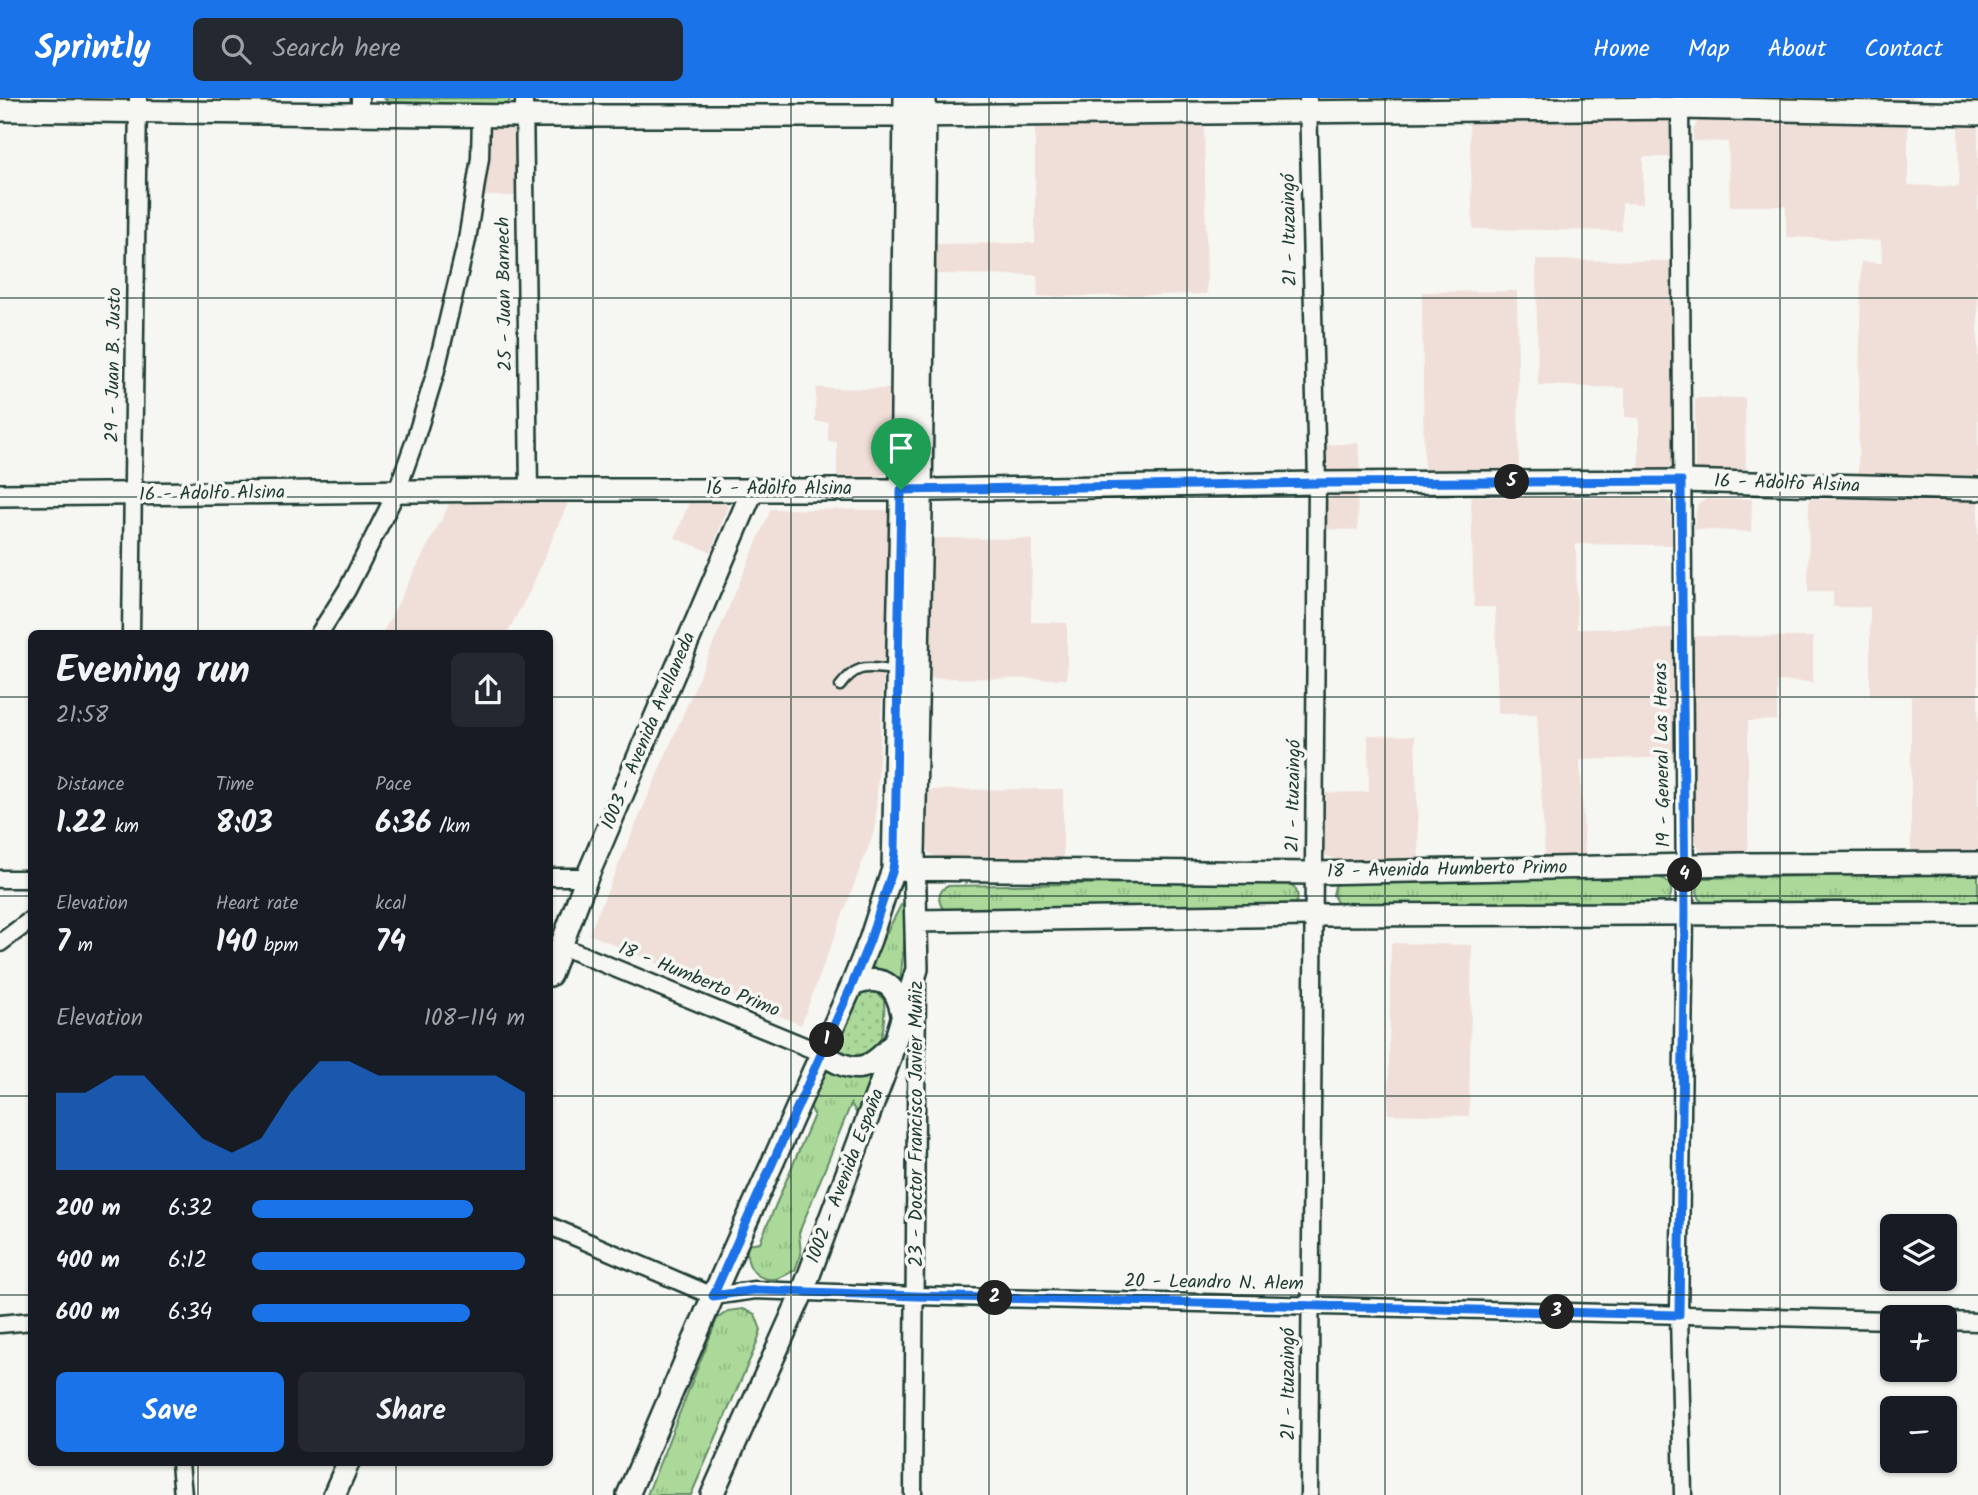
<!DOCTYPE html>
<meta charset="utf-8">
<style>
:root{--surface:#171b24;--page:#242831;--text:#f1f3f6;--muted:#9ea1a6;--accent:#1a73e8}
body{margin:0;font-family:Kalam,sans-serif;background:var(--page);color:var(--text);height:100vh;display:flex;flex-direction:column;font-size:26px;white-space:nowrap}
*{box-sizing:border-box;margin:0}
p{font-size:23px;color:var(--muted)}
.icon{flex:none;width:38px;height:38px;fill:none;stroke:currentColor;stroke-width:2;stroke-linecap:round;stroke-linejoin:round}
.map{position:relative;flex:1;overflow:hidden}
.drawer{position:absolute;left:28px;top:532px;width:525px;height:836px;display:flex;flex-direction:column;background:var(--surface);border-radius:10px;box-shadow:0 2px 5px #0004}
.drawer>*{flex:none}
.fabs{position:absolute;left:1880px;top:1116px;display:grid;gap:14px}
.fabs a{display:grid;place-items:center;width:77px;height:77px;border-radius:10px;background:var(--surface);box-shadow:0 2px 5px #0004;font-size:35px}
.pin{position:absolute;display:grid;place-items:center;width:60px;height:60px;color:#fff;margin:-72px -30px;border-radius:50% 50% 50% 0;rotate:-45deg;box-shadow:0 0 7px #0007}
.pin .icon{rotate:45deg}
.km{position:absolute;width:35px;height:35px;margin:-18px;border-radius:50%;background:#222;color:#fff;font-size:19px;line-height:35px;text-align:center}
.round{display:grid;place-items:center;flex:none;width:74px;height:74px;border-radius:10px;background:var(--page)}
.summary{display:flex;align-items:center;justify-content:space-between;height:119px;padding:0 28px}
h1{font-size:38px;font-weight:600;line-height:52px}
.metrics{display:grid;grid-template-columns:repeat(3,1fr);gap:10px;height:119px;padding:7px 28px}
.metrics div{display:grid;align-content:center}
.metrics b{font-size:30px;font-weight:600}
.metrics small{font-size:19px;font-weight:400}
.metrics p{font-size:19px}
.chart{height:196px;padding:14px 28px}
.chart p{display:flex;justify-content:space-between}
.chart svg{width:100%;height:126px;margin-top:7px;fill:var(--accent);opacity:.7}
.cta{display:flex;gap:14px;margin-top:auto;padding:14px 28px}
.cta a{flex:1;height:80px;border-radius:10px;background:var(--accent);color:#fff;font-size:28px;font-weight:600;line-height:80px;text-align:center}
.cta a+a{background:var(--page);color:var(--text)}
ul{padding:0 28px;list-style:none;font-size:23px}
li{display:grid;grid-template-columns:112px 84px 1fr;align-items:center;height:52px}
li i{height:18px;border-radius:9px;background:var(--accent)}
header{display:flex;align-items:center;gap:42px;box-sizing:border-box;height:98px;padding:0 35px;background:var(--accent);color:#fff}
header strong{font-size:33px}
nav{display:flex;gap:38px;margin-inline-start:auto;font-size:24px}
.search{width:490px;height:63px;background:var(--page);display:flex;align-items:center;gap:18px;box-sizing:border-box;padding:0 24px;border-radius:10px;color:var(--muted);font-size:26px}
.map>svg:first-child{display:block}
</style>
<header>
<strong>Sprintly</strong>
<div class="search"><svg class="icon" aria-label="search" viewBox="0 0 24 24"><circle cx="10" cy="10" r="6"/><path d="M15 15l6 6"/></svg>Search here</div>
<nav><a>Home</a><a>Map</a><a>About</a><a>Contact</a></nav>
</header>
<div class="map">
<svg width="1978" height="1397" viewBox="0 0 1978 1397">
<defs>
<pattern id="grass-dots" width="8" height="8" patternUnits="userSpaceOnUse" patternTransform="scale(1.75)"><rect width="8" height="8" fill="#aad999"/><path d="M2 2h.1M6 6h.1" fill="none" stroke="#92bb84" stroke-width="1.8" stroke-linecap="round"/></pattern>
<pattern id="park-tufts" width="24" height="20" patternUnits="userSpaceOnUse" patternTransform="scale(1.75)"><rect width="24" height="20" fill="#aad999"/><path d="M3 7l-1-3M5 7V3M7 7l1-3M15 17l-1-3M17 17v-4M19 17l1-3" fill="none" stroke="#92bb84"/></pattern>
</defs>
<rect width="100%" height="100%" fill="#f6f6f2"/>
<filter id="ink" filterUnits="userSpaceOnUse"><feTurbulence type="fractalNoise" baseFrequency=".0143" numOctaves="2"/><feDisplacementMap in="SourceGraphic" scale="14" xChannelSelector="R" yChannelSelector="G"/><feConvolveMatrix kernelMatrix="1 2 1 2 8 2 1 2 1" color-interpolation-filters="sRGB"/></filter>
<g filter="url(#ink)">
<path fill="#f0dfd8" d="M1805,0H1915V8L1805,9Z
M1469,18L1667,20L1673,30V59H1643V106L1622,105V133L1473,131Z
M1204,21L1207,196L1038,199L1037,177L931,176L932,146L1035,145V23Z
M1703,22H1908V87L1959,89L1958,22H1978V383L1858,381L1861,164L1882,165L1881,143L1786,139V108H1730L1728,44L1693,43V32L1698,23Z
M497,26L511,27L517,33L516,98H482L487,42L492,29Z
M1536,162L1673,163V367L1670,373L1639,378V320L1625,319V290L1538,287Z
M1517,193L1519,377L1424,378L1422,194Z
M816,290L891,291V364L885,376L872,382H837V344L828,343V324H815Z
M1695,300H1745L1746,379L1698,376L1695,370Z
M1358,345L1360,375L1333,376L1328,372L1325,366V347Z
M1357,394L1358,432L1324,431V410L1329,400L1338,396Z
M1471,398L1664,400L1670,404L1672,412L1673,447L1576,446L1577,531L1674,530L1676,659L1580,662L1585,759L1545,760L1537,616H1498L1495,509H1474Z
M452,401L569,402L530,493L507,535L382,536Z
M1706,401H1752L1751,434L1694,431L1697,407Z
M1809,401L1978,402V754H1911V598H1870V509H1833V494H1808Z
M689,405H723L728,408L711,454L675,440Z
M771,411L893,412L875,731L801,927L589,836Z
M929,440L1032,441L1031,524L1067,525V581L928,580Z
M1693,538L1813,539V584L1777,583V622L1748,623V756L1710,757L1699,751L1695,742Z
M1368,637L1415,638L1419,762L1341,763L1325,757L1322,751L1320,695L1369,694Z
M1063,691V762L938,760L929,755L925,744L926,692Z
M1391,845L1472,847L1469,1018L1388,1016Z"/>
<path fill="url(#grass-dots)" stroke="#648b66" stroke-width="2" d="M857,892L877,895L884,902C885,922 884,936 875,954L857,960L844,959L835,946Z"/>
<path fill="url(#park-tufts)" stroke="#648b66" stroke-width="2" d="M384,0H511L507,7L387,4Z
M1978,775V805L1704,807C1696,797 1694,789 1704,780Z
M1656,778C1671,782 1676,794 1666,806L1340,810L1333,797L1335,788L1340,783Z
M1283,783C1298,787 1302,800 1292,811L946,815C938,805 936,797 946,788Z
M901,807L905,808L907,814L900,887L867,872Z
M830,972C849,984 857,984 877,974L859,1019L851,1006L799,1135L801,1156L795,1172C789,1175 781,1181 774,1181C753,1183 744,1164 748,1146L760,1144L814,1017L806,998L820,973Z
M743,1211L755,1216L761,1232L755,1250L691,1397H647L717,1221L728,1213Z"/>
<g fill="none" stroke-linecap="round" stroke-linejoin="round">
<g stroke="#1f3d34" stroke-width="13">
<path id="lane" d="M840,588C858,564 868,570 895,572"/>
</g>
<g stroke="#1f3d34" stroke-width="21">
<path id="street" d="M524,0L529,392
M1308,0L1317,385L1309,1397
M1680,0L1685,816L1679,1217L1683,1397
M360,16V0
M131,536L138,0
M319,536L347,492L397,393L415,342L435,276L467,142L480,60L481,17
M550,779H587
M0,781H32
M0,845L32,821
M561,848L821,955
M550,1128L713,1198L755,1192L916,1198L1892,1222
M1944,1223L1978,1224
M0,1226L32,1223
M180,1365L183,1397
M913,1397L917,885"/>
</g>
<g stroke="#1f3d34" stroke-width="26">
<path id="secondary" d="M0,12L524,18H905L1680,10L1978,16
M0,397L529,392H934L1317,385L1681,383L1978,391
M893,771L901,412L905,0
M917,823L1313,817L1978,815
M550,877L587,779L753,391
M852,887C882,876 896,885 902,916
M821,955C852,975 866,976 891,948
M334,1397L348,1365
M628,1397L713,1198L852,887L870,842L893,771L1314,775L1742,766L1978,765
M712,1397L803,1193L889,963L917,871L914,756L921,413L925,0"/>
</g>
<use href="#lane" stroke="#f6f6f2" stroke-width="8"/>
<use href="#street" stroke="#f6f6f2" stroke-width="16"/>
<use href="#secondary" stroke="#f6f6f2" stroke-width="21"/>
</g>
</g>
<g fill="none" stroke-linecap="round" stroke-linejoin="round" filter="url(#ink)">
<g stroke="#fff" stroke-width="14">
<path id="route" d="M1681,383L1685,816L1679,1217L916,1198L755,1192L713,1198L852,887L870,842L893,771L895,754L901,392L1317,385Z"/>
</g>
<use href="#route" stroke="#1a73e8" stroke-width="9"/>
</g>
<path fill="none" stroke="#1f3d34" stroke-width="2" stroke-opacity="0.55" d="M198,0V536M396,0V536M593,0V1397M791,0V1397M989,0V1397M1187,0V1397M1385,0V1397M1582,0V1397M1780,0V1397M0,200H1978M0,399H1978M0,599H32M550,599H1978M0,798H32M550,798H1978M0,998H32M550,998H1978M0,1197H32M550,1197H1978M198,1365V1397M396,1365V1397"/>
<g text-anchor="middle" dominant-baseline="central" stroke-width="7" stroke-linejoin="round" paint-order="stroke">
<g font-size="19" fill="#1f3d34" stroke="#f6f6f2">
<text transform="translate(1290 132) rotate(-91)">21 - Ituzaingó</text>
<text transform="translate(505 196) rotate(-91)">25 - Juan Barnech</text>
<text transform="translate(114 267) rotate(-89)">29 - Juan B. Justo</text>
<text transform="translate(1787 386) rotate(2)">16 - Adolfo Alsina</text>
<text x="779" y="391">16 - Adolfo Alsina</text>
<text transform="translate(212 396) rotate(-1)">16 - Adolfo Alsina</text>
<text transform="translate(649 633) rotate(-67)">1003 - Avenida Avellaneda</text>
<text transform="translate(1663 657) rotate(-91)">19 - General Las Heras</text>
<text transform="translate(1294 698) rotate(-89)">21 - Ituzaingó</text>
<text transform="translate(1447 772) rotate(-1)">18 - Avenida Humberto Primo</text>
<text transform="translate(699 882) rotate(22)">18 - Humberto Primo</text>
<text transform="translate(917 1026) rotate(-90)">23 - Doctor Francisco Javier Muñiz</text>
<text transform="translate(846 1078) rotate(-69)">1002 - Avenida España</text>
<text transform="translate(1214 1185) rotate(1)">20 - Leandro N. Alem</text>
<text transform="translate(1289 1286) rotate(-90)">21 - Ituzaingó</text>
</g>
</g>
</svg>
<div class="fabs">
<a><svg class="icon" aria-label="layers" viewBox="0 0 24 24"><path d="M12 4l9 5-9 5-9-5zM3 14l9 5 9-5"/></svg></a>
<a>+</a>
<a>−</a>
</div>
<div class="pin" style="left:901px;top:392px;background:#1e9e55"><svg class="icon" aria-label="arrive" viewBox="0 0 24 24"><path d="M6 21V4h12l-3 4 3 4H6"/></svg></div>
<b class="km" style="left:827px;top:942px">1</b>
<b class="km" style="left:995px;top:1200px">2</b>
<b class="km" style="left:1557px;top:1214px">3</b>
<b class="km" style="left:1685px;top:777px">4</b>
<b class="km" style="left:1512px;top:384px">5</b>
<section class="drawer">
<div class="summary"><div><h1>Evening run</h1><p>21:58</p></div><a class="round"><svg class="icon" aria-label="share" viewBox="0 0 24 24"><path d="M12 15V3M7 8l5-5 5 5M5 13v7h14v-7"/></svg></a></div>
<div class="metrics">
<div><p>Distance</p><b>1.22<small> km</small></b></div>
<div><p>Time</p><b>8:03</b></div>
<div><p>Pace</p><b>6:36<small> /km</small></b></div>
</div>
<div class="metrics">
<div><p>Elevation</p><b>7<small> m</small></b></div>
<div><p>Heart rate</p><b>140<small> bpm</small></b></div>
<div><p>kcal</p><b>74</b></div>
</div>
<div class="chart"><p><span>Elevation</span>108–114 m</p>
<svg viewBox="0 0 160 44" preserveAspectRatio="none"><path d="M0 44V17L10 17L20 11L30 11L40 22L50 33L60 38L70 33L80 17L90 6L100 6L110 11L120 11L130 11L140 11L150 11L160 17V44z"/></svg>
</div>
<ul>
<li><b>200 m</b>6:32<i style="width:81%"></i></li>
<li><b>400 m</b>6:12<i style="width:100%"></i></li>
<li><b>600 m</b>6:34<i style="width:80%"></i></li>
</ul>
<div class="cta"><a>Save</a><a>Share</a></div>
</section>
</div>
